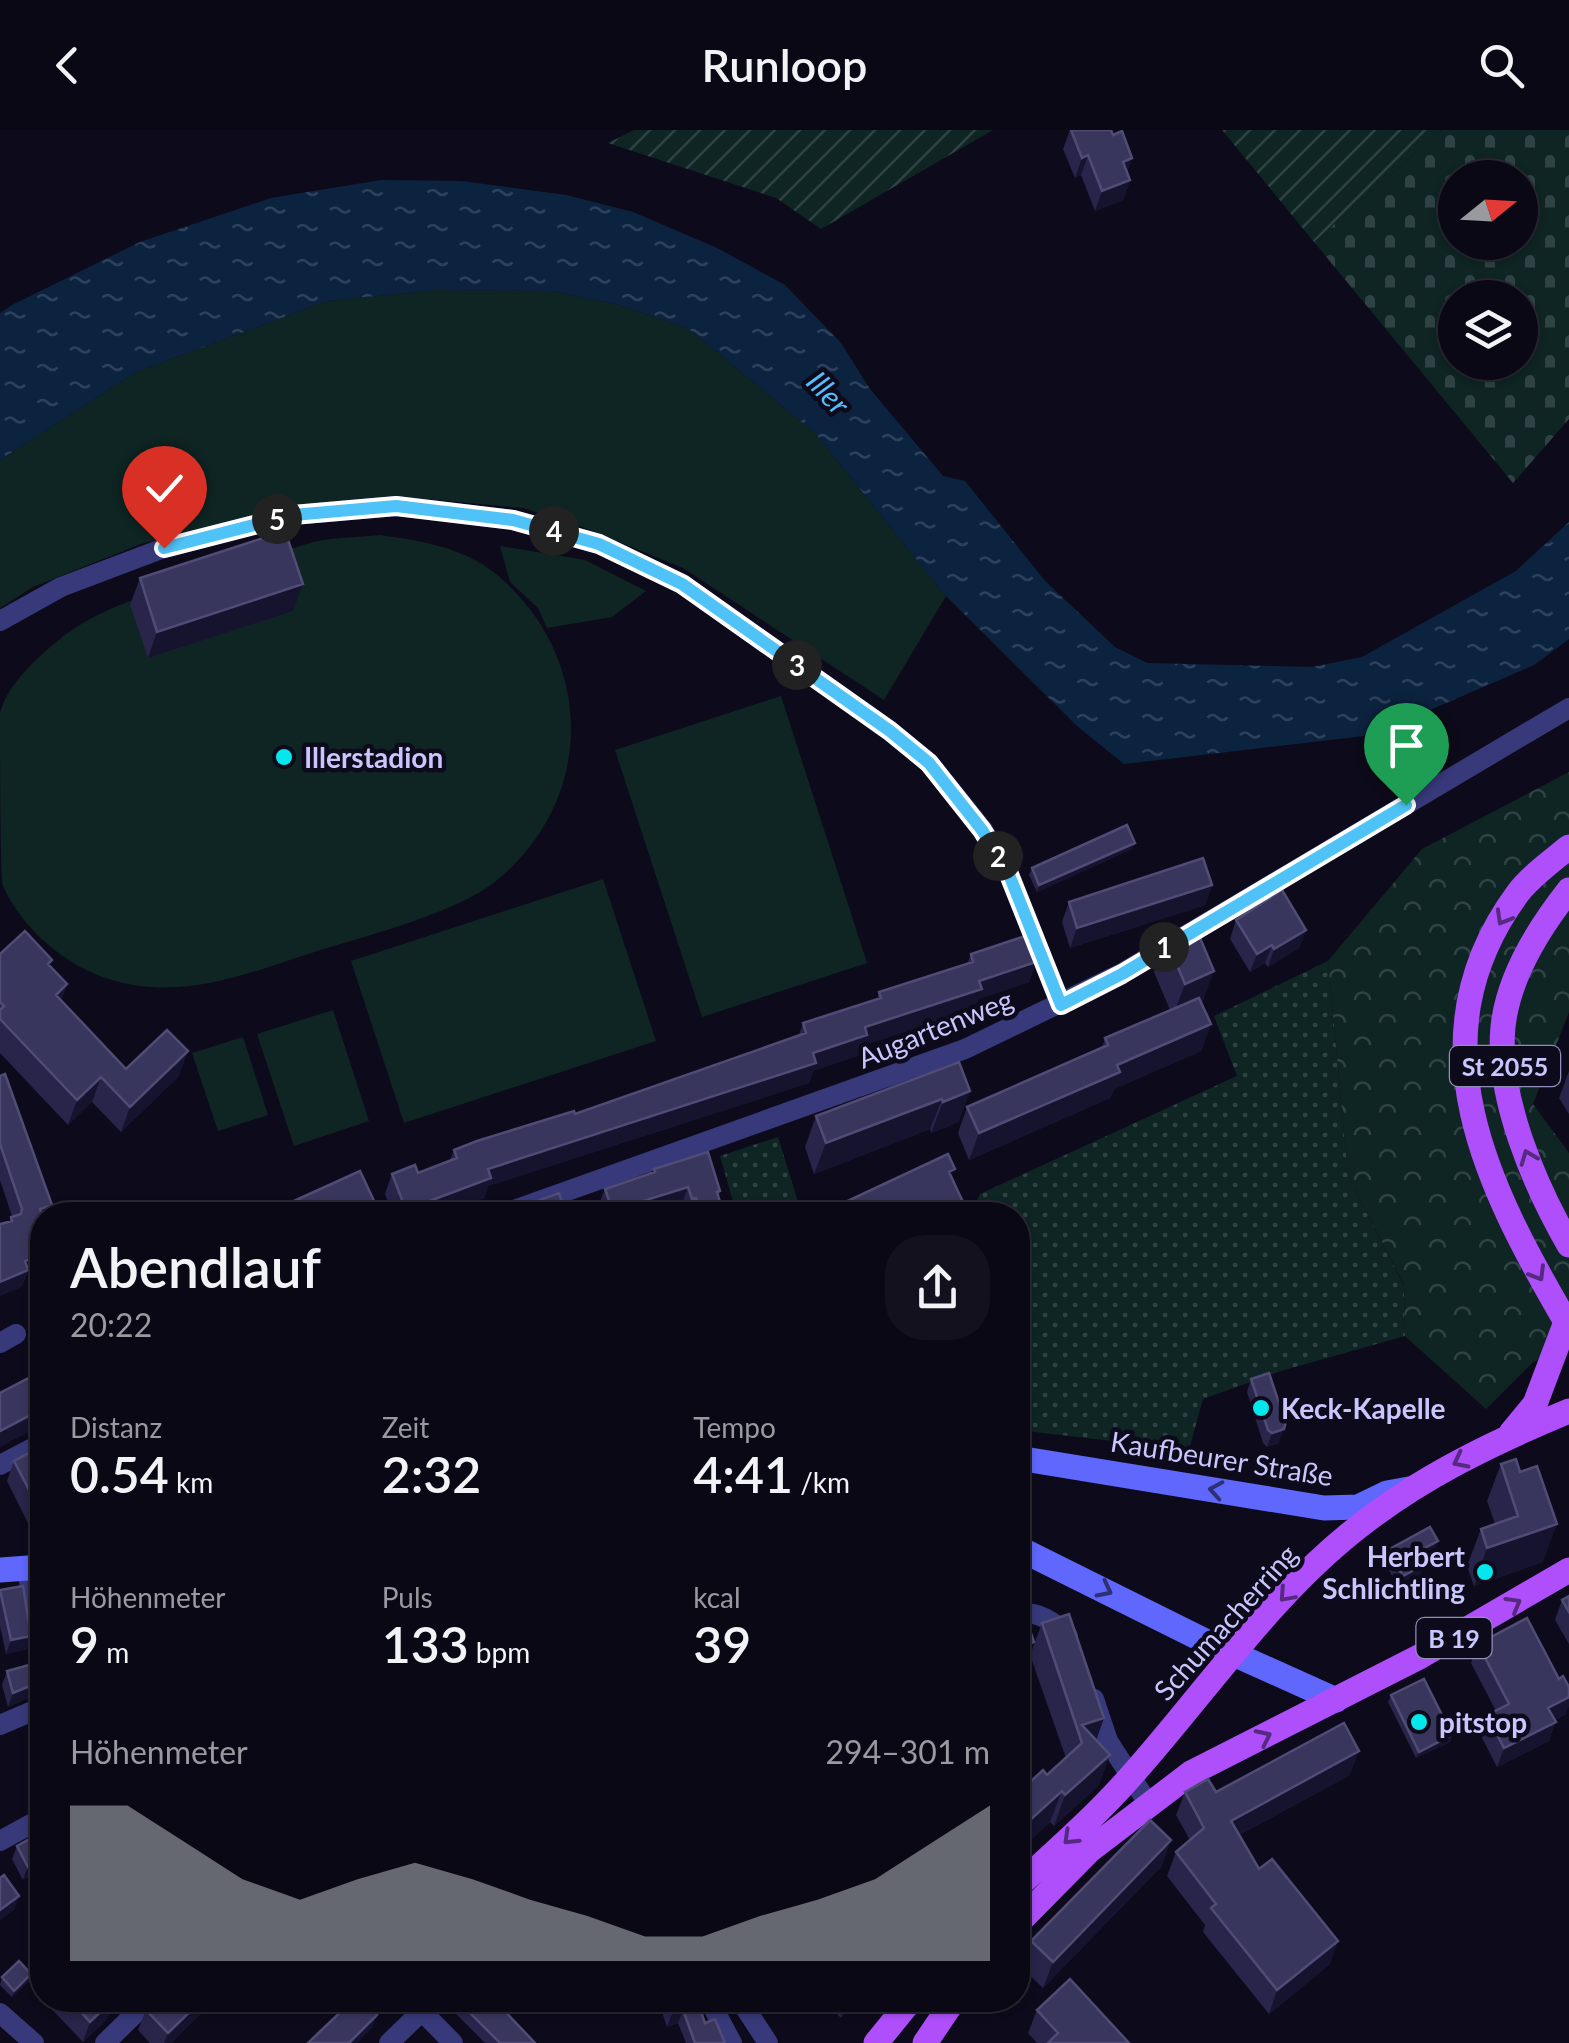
<!DOCTYPE html>
<html lang="de">
<meta charset="utf-8">
<style>
:root{--surface:#0a0814;--page:#13111d;--text:#f1f3f6;--muted:#999aa0;--line:#2a2934;--accent:#8c9099}
body{margin:0;font-family:Lato,sans-serif;background:var(--page);color:var(--text);height:100vh;display:flex;flex-direction:column;font-size:38px;white-space:nowrap}
*{box-sizing:border-box;margin:0}
p{font-size:32px;color:var(--muted)}
.icon{flex:none;width:55px;height:55px;fill:none;stroke:currentColor;stroke-width:2;stroke-linecap:round;stroke-linejoin:round}
.map{position:relative;flex:1;overflow:hidden}
.sheet{position:absolute;left:30px;top:1072px;width:1000px;height:810px;display:flex;flex-direction:column;background:var(--surface);border-radius:40px;box-shadow:0 2px 8px #0004,0 0 0 2px var(--line)}
.sheet>*{flex:none}
.needle{width:65px;rotate:72deg}
.buttons{position:absolute;left:1438px;top:30px;display:grid;gap:20px}
.buttons a{display:grid;place-items:center;width:100px;height:100px;border-radius:50%;background:var(--surface);box-shadow:0 2px 8px #0004,0 0 0 2px var(--line);font-size:50px}
.pin{position:absolute;display:grid;place-items:center;width:85px;height:85px;color:#fff;margin:-102px -42px;border-radius:50% 50% 50% 0;rotate:-45deg;box-shadow:0 0 10px #0007}
.pin .icon{rotate:45deg}
.km{position:absolute;width:50px;height:50px;margin:-25px;border-radius:50%;background:#222;color:#fff;font-size:28px;line-height:50px;text-align:center}
.round{display:grid;place-items:center;flex:none;width:105px;height:105px;border-radius:40px;background:var(--page)}
.headline{display:flex;align-items:center;justify-content:space-between;height:170px;padding:0 40px}
h1{font-size:55px;font-weight:600;line-height:75px}
.stats{display:grid;grid-template-columns:repeat(3,1fr);gap:15px;height:170px;padding:10px 40px}
.stats div{display:grid;align-content:center}
.stats b{font-size:50px;font-weight:600}
.stats small{font-size:28px;font-weight:400}
.stats p{font-size:28px}
.chart{height:280px;padding:20px 40px}
.chart p{display:flex;justify-content:space-between}
.chart svg{width:100%;height:180px;margin-top:10px;fill:var(--accent);opacity:.7}
header{display:flex;justify-content:space-between;align-items:center;height:130px;padding:0 40px;background:var(--surface);font-size:45px;font-weight:600}
.map>svg:first-child{display:block}
</style>
<header><svg class="icon" aria-label="back" viewBox="0 0 24 24"><path d="M15 5l-7 7 7 7"/></svg>Runloop<svg class="icon" aria-label="search" viewBox="0 0 24 24"><circle cx="10" cy="10" r="6"/><path d="M15 15l6 6"/></svg></header>
<div class="map">
<svg width="1569" height="1913" viewBox="0 0 1569 1913">
<defs>
<pattern id="grass-dots" width="8" height="8" patternUnits="userSpaceOnUse" patternTransform="scale(2.5)"><rect width="8" height="8" fill="#0e2523"/><path d="M2 2h.1M6 6h.1" fill="none" stroke="#304344" stroke-width="1.8" stroke-linecap="round"/></pattern>
<pattern id="forest-crowns" width="20" height="18" patternUnits="userSpaceOnUse" patternTransform="scale(2.5)"><rect width="20" height="18" fill="#0e2523"/><path d="M2 6a3 3 0 1 1 6 0M12 15a3 3 0 1 1 6 0" fill="none" stroke="#304344"/></pattern>
<pattern id="cemetery-stones" width="16" height="16" patternUnits="userSpaceOnUse" patternTransform="scale(2.5)"><rect width="16" height="16" fill="#0e2523"/><path d="M2 7V4a2 2 0 0 1 4 0v3zM10 15v-3a2 2 0 0 1 4 0v3z" fill="#304344"/></pattern>
<pattern id="garden-furrows" width="10" height="10" patternUnits="userSpaceOnUse" patternTransform="scale(2.5)"><rect width="10" height="10" fill="#0e2523"/><path d="M-1 1l2-2M0 10L10 0M9 11l2-2" fill="none" stroke="#304344"/></pattern>
<pattern id="water-ripples" width="26" height="14" patternUnits="userSpaceOnUse" patternTransform="scale(2.5)"><rect width="26" height="14" fill="#0c233f"/><path d="M2 4q2-2 4 0t4 0M15 11q2-2 4 0t4 0" fill="none" stroke="#2e415c"/></pattern>
</defs>
<rect width="100%" height="100%" fill="#0d0b1b"/>
<path fill="url(#grass-dots)" d="M1328,831L1348,1045L1404,1156L1405,1206L1281,1241L1203,1269L1189,1320L1018,1300V1085H961L973,1079L980,1064L1237,946L1214,886Z
M778,1007L802,1085H737L720,1026Z"/>
<path fill="url(#forest-crowns)" d="M1569,642V882L1533,974L1569,1023V1217L1533,1232L1486,1279L1405,1206L1404,1155L1348,1045L1328,831L1422,719Z"/>
<path fill="url(#cemetery-stones)" fill-rule="evenodd" d="M1442,0H1569V289L1513,353L1314,112ZM1455,48H1520V112H1455ZM1455,168H1520V232H1455Z"/>
<path fill="#0e2523" d="M438,160L552,161L619,175L689,199L816,304L946,466L884,570L683,438L582,397L523,378L391,366L281,382L141,414L33,457L0,478V330L136,242L327,171Z
M380,405C421,411 463,417 496,444C595,526 597,669 496,751C456,784 357,808 305,825C242,846 179,870 112,850C67,837 22,799 3,756C0,746 0,599 0,584C6,556 35,530 55,513C106,469 182,456 244,435C270,427 297,415 323,410C342,407 361,407 380,405Z
M500,416L585,430L646,461L612,487L547,498L538,478L510,452Z
M781,566L867,833L702,887L615,620Z
M603,749L656,911L404,993L351,831Z
M333,880L369,991L294,1016L257,904Z
M243,907L268,985L218,1001L192,923Z"/>
<path fill="url(#garden-furrows)" d="M634,0H993L821,99L776,68L608,13Z
M1222,0H1442L1314,112Z"/>
<path fill="url(#water-ripples)" d="M381,50L461,51L566,65L633,82L717,118L785,155L841,213L870,259L943,346L965,351L1045,451L1115,517L1147,533L1312,537L1362,527L1516,441L1569,392V509L1534,535L1372,605L1124,634L1077,596L946,466L816,304L689,199L619,175L552,161L438,160L327,171L136,242L0,330V183L12,175L140,112L271,68Z"/>
<g fill="none" stroke-linecap="round" stroke-linejoin="round">
<path stroke="#37397a" stroke-width="20" d="M0,491L61,457L164,418L293,385L397,376L513,390L599,414L682,454L890,601L929,633L983,700L1008,742L1061,875
M500,1085L965,919L1122,843L1569,578
M0,1213L16,1204
M0,1335L42,1313
M27,1439L42,1528
M1018,1483C1038,1481 1054,1491 1068,1506
M1094,1569L1108,1611L1148,1673
M0,1595L42,1577
M0,1711L42,1688
M411,1870L453,1913
M709,1870L732,1913
M740,1870L768,1913
M0,1883L34,1913
M105,1913L149,1870
M389,1913L422,1881"/>
<path stroke="#5f67fd" stroke-width="25" d="M1018,1328L1324,1378L1358,1377L1387,1363L1409,1359
M1018,1418L1207,1512L1336,1570
M0,1440L42,1437"/>
<path stroke="#af4ffc" stroke-width="25" d="M1569,717C1552,731 1531,746 1518,763C1409,910 1489,1060 1569,1197
M1569,760C1539,798 1508,848 1503,897C1496,966 1535,1056 1569,1115
M1511,1303L1535,1274L1566,1192
M1018,1756C1057,1720 1097,1685 1132,1645C1206,1562 1269,1467 1357,1398C1421,1347 1494,1312 1569,1281
M1018,1793L1090,1720L1191,1643L1421,1526L1569,1440
M876,1913L911,1870
M925,1913L954,1870"/>
</g>
<path fill="#28244a" d="M1070,0L1113,5L1132,28L1127,42L1130,50L1123,70L1095,81L1081,45L1075,48L1063,19Z
M140,448L293,481L148,528L130,475Z
M1132,719L1037,762L1029,745L1032,738Z
M1212,755L1205,775L1070,818L1062,792L1069,772Z
M1236,790L1306,800L1299,818L1268,837L1265,833L1250,842L1230,809Z
M1166,809L1202,874L1211,894L1201,921L1114,959L1110,968L969,1030L958,1003L967,977L1102,918L1105,908L1170,880L1154,842Z
M0,824L50,836L67,854L61,871L126,939L179,946L121,1002L92,972L68,995L0,923Z
M971,824L1036,832L1029,852L978,869L975,879L864,915L860,925L813,941L809,953L488,1056L484,1068L438,1085H393L385,1064L392,1044L418,1043L450,1030L454,1020L575,984L799,905L803,893L877,869L879,862L967,834Z
M959,932V992L931,1003L930,999L814,1044L805,1017L816,986Z
M1569,941V984L1559,968Z
M0,946L42,1085L37,1128L33,1137L28,1139L22,1157L9,1091L12,1086L0,1050Z
M654,1039L720,1061L718,1066L724,1085H686L682,1074L648,1085H601L598,1076L605,1059L653,1043Z
M294,1071L371,1085H289Z
M1251,1249L1279,1313L1267,1317L1263,1313L1247,1262Z
M42,1316V1396L32,1401L7,1351L14,1331Z
M1501,1334L1543,1432L1474,1456L1467,1436L1481,1399L1495,1394L1487,1371Z
M1388,1420L1434,1422L1423,1428L1426,1433L1421,1444L1398,1457L1384,1431Z
M0,1460L27,1519L6,1524L0,1496Z
M1569,1466V1514L1555,1490L1562,1470Z
M1042,1493L1104,1588L1096,1610L1110,1625L1098,1656L1054,1696L1050,1692L1018,1722V1663L1047,1645L1066,1628L1030,1525Z
M1478,1514L1566,1584L1555,1590L1549,1611L1497,1637L1480,1604L1487,1585L1496,1581L1471,1533Z
M7,1541L42,1551L37,1564L8,1577L2,1555Z
M1391,1565L1452,1605L1450,1612L1416,1628L1388,1572Z
M1350,1645L1239,1705L1259,1739L1330,1834L1269,1884L1203,1802L1205,1795L1167,1746L1176,1722L1190,1710L1176,1685L1185,1662H1216Z
M42,1702L23,1750L12,1729L17,1716Z
M1171,1710L1161,1737L1043,1858L1022,1838L1031,1811Z
M2,1847L29,1851L12,1867L0,1855Z
M43,1870H114L107,1889L83,1912Z
M156,1870H215L171,1913H150L138,1900L146,1880Z
M442,1870H494L535,1913H485Z
M658,1870H697L705,1893L725,1913H686L678,1893L667,1897Z
M822,1870H858L841,1888Z
M1037,1880L1129,1913H1037L1028,1903Z"/>
<path fill="#16132f" d="M1088,25L1081,45L1075,48L1082,28Z
M1132,28L1125,48L1123,32Z
M1130,50L1123,70L1095,81L1102,61Z
M303,454L293,481L148,528L157,502Z
M1135,713L1132,719L1037,762L1039,755Z
M1212,755L1205,775L1070,818L1077,798Z
M1306,800L1299,818L1268,837L1274,819Z
M1272,815L1265,833L1250,842L1257,824Z
M1036,832L1029,852L978,869L975,879L864,915L860,925L813,941L809,953L488,1056L484,1068L438,1085H404L406,1080L488,1039L813,923L865,897L979,851Z
M1214,841L1202,874L1173,886L1185,854Z
M67,854L58,879L56,865Z
M1211,894L1201,921L1114,959L1110,968L969,1030L979,1003L1117,935Z
M188,921L179,946L121,1002L130,977Z
M101,947L92,972L68,995L77,970Z
M970,961L959,992L931,1003L943,972Z
M942,969L930,999L814,1044L826,1013Z
M688,1057L682,1074L646,1085L643,1071Z
M696,1068L690,1085H687L692,1069Z
M963,1072L961,1079L948,1085H936Z
M375,1073L371,1085H348Z
M52,1075L48,1085H42L40,1079Z
M42,1111V1126L37,1128L33,1137L27,1139L22,1157L0,1166V1152L37,1113Z
M42,1279V1295L0,1317V1301Z
M1284,1299L1279,1313L1267,1317L1272,1303Z
M42,1379V1396L32,1401L40,1381Z
M1557,1394L1543,1432L1474,1456L1487,1418Z
M1438,1411L1434,1422L1415,1432L1419,1421Z
M1426,1433L1421,1444L1398,1457L1403,1446Z
M31,1506L27,1519L6,1524L11,1510Z
M1034,1512L1024,1538L1018,1540V1517Z
M42,1551L37,1564L8,1577L13,1563Z
M1569,1567V1576L1566,1584L1541,1597L1548,1578Z
M1104,1588L1093,1619L1082,1613V1595Z
M1556,1592L1549,1611L1497,1637L1504,1618Z
M1452,1605L1450,1612L1416,1628L1419,1622Z
M1359,1621L1350,1645L1222,1714L1231,1691Z
M1110,1625L1098,1656L1054,1696L1065,1665Z
M1062,1661L1050,1692L1018,1722V1701Z
M1171,1710L1161,1737L1043,1858L1053,1832Z
M42,1729V1740L23,1750L28,1737Z
M19,1766L14,1780L0,1790V1780Z
M1338,1811L1330,1834L1269,1884L1277,1860Z
M31,1844L29,1851L12,1867L14,1861Z
M114,1870L107,1889L83,1912L90,1892Z
M202,1870H215L171,1913H164L168,1903Z
M850,1870H858L841,1888L846,1875Z
M683,1880L678,1893L667,1897L672,1883Z
M377,1885L372,1898L357,1913H349Z"/>
<path fill="#39365d" stroke="#504c76" stroke-width="2.5" d="M1071,0H1111L1113,5L1122,1L1132,28L1123,32L1130,50L1102,61L1088,25L1082,28Z
M285,401L303,454L157,502L140,448Z
M1127,695L1135,713L1039,755L1032,738Z
M1203,728L1212,755L1077,798L1069,772Z
M1282,760L1306,800L1274,819L1272,815L1257,824L1236,790Z
M1195,796L1214,841L1185,854L1166,809Z
M25,801L52,830L48,834L67,854L56,865L126,939L167,900L188,921L130,977L101,947L77,970L0,889V880L4,876L0,872V824Z
M1028,805L1036,832L979,851L982,859L865,897L867,905L813,923L816,933L488,1039L491,1048L406,1080L392,1044L415,1035L418,1043L457,1028L454,1020L477,1011L574,981L575,984L806,903L803,893L881,868L879,862L973,832L971,824Z
M1199,868L1211,894L1117,935L1120,942L979,1003L967,977L1108,915L1105,908Z
M959,932L970,961L943,972L942,969L826,1013L816,986Z
M5,944L52,1075L40,1079L42,1086V1111L37,1113L40,1120L29,1123L31,1129L25,1131L28,1140L0,1152V1094L12,1091L11,1087L21,1084L22,1079L0,1014V946Z
M708,1022L720,1061L717,1062L724,1085H702L696,1068L692,1069L688,1057L643,1071L648,1085H614L605,1059L655,1042L654,1039Z
M948,1024L955,1039L949,1042L963,1072L936,1085H826L824,1082Z
M360,1041L375,1073L348,1085H294L299,1083L294,1071Z
M559,1063L566,1085H529L526,1075Z
M42,1241V1279L0,1301V1263Z
M1269,1243L1282,1282L1289,1280L1284,1299L1272,1303L1268,1300L1251,1249Z
M42,1316V1379L40,1381L14,1331Z
M1516,1329L1520,1342L1537,1336L1557,1394L1487,1418L1481,1399L1518,1386L1501,1334Z
M1430,1397L1438,1411L1419,1421L1426,1433L1403,1446L1388,1420Z
M23,1456L31,1506L11,1510L0,1460Z
M1569,1466V1482L1562,1470Z
M1024,1482L1034,1512L1018,1517V1484Z
M1069,1484L1104,1588L1082,1595L1110,1625L1065,1665L1062,1661L1018,1701V1663L1043,1640L1047,1645L1082,1613L1042,1493Z
M1527,1488L1559,1549L1563,1546L1569,1557V1567L1548,1578L1556,1592L1504,1618L1487,1585L1509,1574L1478,1514Z
M36,1533L42,1551L13,1563L7,1541Z
M1424,1549L1452,1605L1419,1622L1391,1565Z
M1344,1593L1359,1621L1231,1691L1259,1739L1272,1729L1338,1811L1277,1860L1211,1778L1216,1774L1176,1722L1204,1698L1185,1662L1208,1649L1216,1662Z
M1150,1690L1171,1710L1053,1832L1031,1811Z
M42,1702V1729L28,1737L17,1716Z
M4,1745L19,1766L0,1780V1748Z
M19,1831L31,1844L14,1861L2,1847Z
M1070,1849L1129,1913H1048L1058,1903L1037,1880Z
M70,1870H113L90,1892Z
M156,1870H202L168,1903L146,1880Z
M353,1870H362L377,1885L349,1913H308Z
M457,1870H494L535,1913H500Z
M667,1870H697L705,1893L715,1889L725,1913H695L683,1880L672,1883Z"/>
<defs><path id="oneway-chevron" d="M-2-3.5L2.5 0L-2 3.5" fill="none" stroke-width="1.6" stroke-linecap="round" stroke-linejoin="round" transform="scale(2.5)"/></defs>
<g stroke="#562a80">
<use href="#oneway-chevron" transform="translate(1503 788) rotate(120)"/>
<use href="#oneway-chevron" transform="translate(1528 1027) rotate(-111)"/>
<use href="#oneway-chevron" transform="translate(1538 1144) rotate(59)"/>
<use href="#oneway-chevron" transform="translate(1460 1331) rotate(153)"/>
<use href="#oneway-chevron" transform="translate(1286 1465) rotate(132)"/>
<use href="#oneway-chevron" transform="translate(1514 1474) rotate(-30)"/>
<use href="#oneway-chevron" transform="translate(1264 1607) rotate(-26)"/>
<use href="#oneway-chevron" transform="translate(1070 1708) rotate(136)"/>
</g>
<g stroke="#2e3075">
<use href="#oneway-chevron" transform="translate(1216 1360) rotate(-170)"/>
<use href="#oneway-chevron" transform="translate(1105 1460) rotate(27)"/>
</g>
<g fill="none" stroke-linecap="round" stroke-linejoin="round">
<g stroke="#fff" stroke-width="20">
<path id="route" d="M164,418L293,385L396,376L513,390L599,414L682,454L890,601L929,633L982,700L1008,742L1061,875L1122,844L1406,675"/>
</g>
<use href="#route" stroke="#4fc3f7" stroke-width="12"/>
</g>
<g fill="#04e7ed" stroke="#0d0b1b" stroke-width="4">
<circle cx="284" cy="627" r="10"/>
<circle cx="1261" cy="1278" r="10"/>
<circle cx="1485" cy="1442" r="10"/>
<circle cx="1419" cy="1592" r="10"/>
</g>
<g text-anchor="middle" dominant-baseline="central" stroke-width="9" stroke-linejoin="round" paint-order="stroke">
<g fill="#0d0b1b" stroke="#918eba" stroke-width="2.5">
<rect x="1450" y="916" width="110" height="40" rx="8"/>
<rect x="1416.5" y="1488" width="75" height="40" rx="8"/>
</g>
<g font-size="25" font-weight="bold" fill="#c9c6fe">
<text x="1505" y="936">St 2055</text>
<text x="1454" y="1508">B 19</text>
</g>
<g font-size="28" font-weight="bold" fill="#c9c6fe" stroke="#0d0b1b" text-anchor="start">
<text x="304" y="627">Illerstadion</text>
<text x="1281" y="1278">Keck-Kapelle</text>
<text x="1465" y="1426" text-anchor="end">Herbert<tspan x="1465" dy="32">Schlichtling</tspan></text>
<text x="1439" y="1592">pitstop</text>
</g>
<g font-size="28" fill="#c9c6fe" stroke="#0d0b1b">
<text transform="translate(935 898) rotate(-22)">Augartenweg</text>
<text transform="translate(1222 1328) rotate(9)">Kaufbeurer Straße</text>
<text transform="translate(1225 1492) rotate(-48)">Schumacherring</text>
</g>
<g font-size="30" font-style="italic" fill="#56bcfc" stroke="#0d0b1b">
<text transform="translate(829 262) rotate(47)">Iller</text>
</g>
</g>
</svg>
<div class="buttons">
<a><svg class="needle" viewBox="-14 -14 28 28"><path d="M0-13l5 13h-10z" fill="#e53935"/><path d="M0 13l5-13h-10z" fill="#999aa0"/></svg></a>
<a><svg class="icon" aria-label="layers" viewBox="0 0 24 24"><path d="M12 4l9 5-9 5-9-5zM3 14l9 5 9-5"/></svg></a>
</div>
<div class="pin" style="left:1406px;top:675px;background:#1e9e55"><svg class="icon" aria-label="arrive" viewBox="0 0 24 24"><path d="M6 21V4h12l-3 4 3 4H6"/></svg></div>
<div class="pin" style="left:164px;top:418px;background:#d93025"><svg class="icon" aria-label="check" viewBox="0 0 24 24"><path d="M5 12l5 5 9-10"/></svg></div>
<b class="km" style="left:1164px;top:817px">1</b>
<b class="km" style="left:998px;top:726px">2</b>
<b class="km" style="left:797px;top:535px">3</b>
<b class="km" style="left:554px;top:401px">4</b>
<b class="km" style="left:277px;top:389px">5</b>
<section class="sheet">
<div class="headline"><div><h1>Abendlauf</h1><p>20:22</p></div><a class="round"><svg class="icon" aria-label="share" viewBox="0 0 24 24"><path d="M12 15V3M7 8l5-5 5 5M5 13v7h14v-7"/></svg></a></div>
<div class="stats">
<div><p>Distanz</p><b>0.54<small> km</small></b></div>
<div><p>Zeit</p><b>2:32</b></div>
<div><p>Tempo</p><b>4:41<small> /km</small></b></div>
</div>
<div class="stats">
<div><p>Höhenmeter</p><b>9<small> m</small></b></div>
<div><p>Puls</p><b>133<small> bpm</small></b></div>
<div><p>kcal</p><b>39</b></div>
</div>
<div class="chart"><p><span>Höhenmeter</span>294–301 m</p>
<svg viewBox="0 0 160 44" preserveAspectRatio="none"><path d="M0 44V6L10 6L20 15L30 24L40 29L50 24L60 20L70 24L80 29L90 33L100 38L110 38L120 33L130 29L140 24L150 15L160 6V44z"/></svg>
</div>
</section>
</div>
